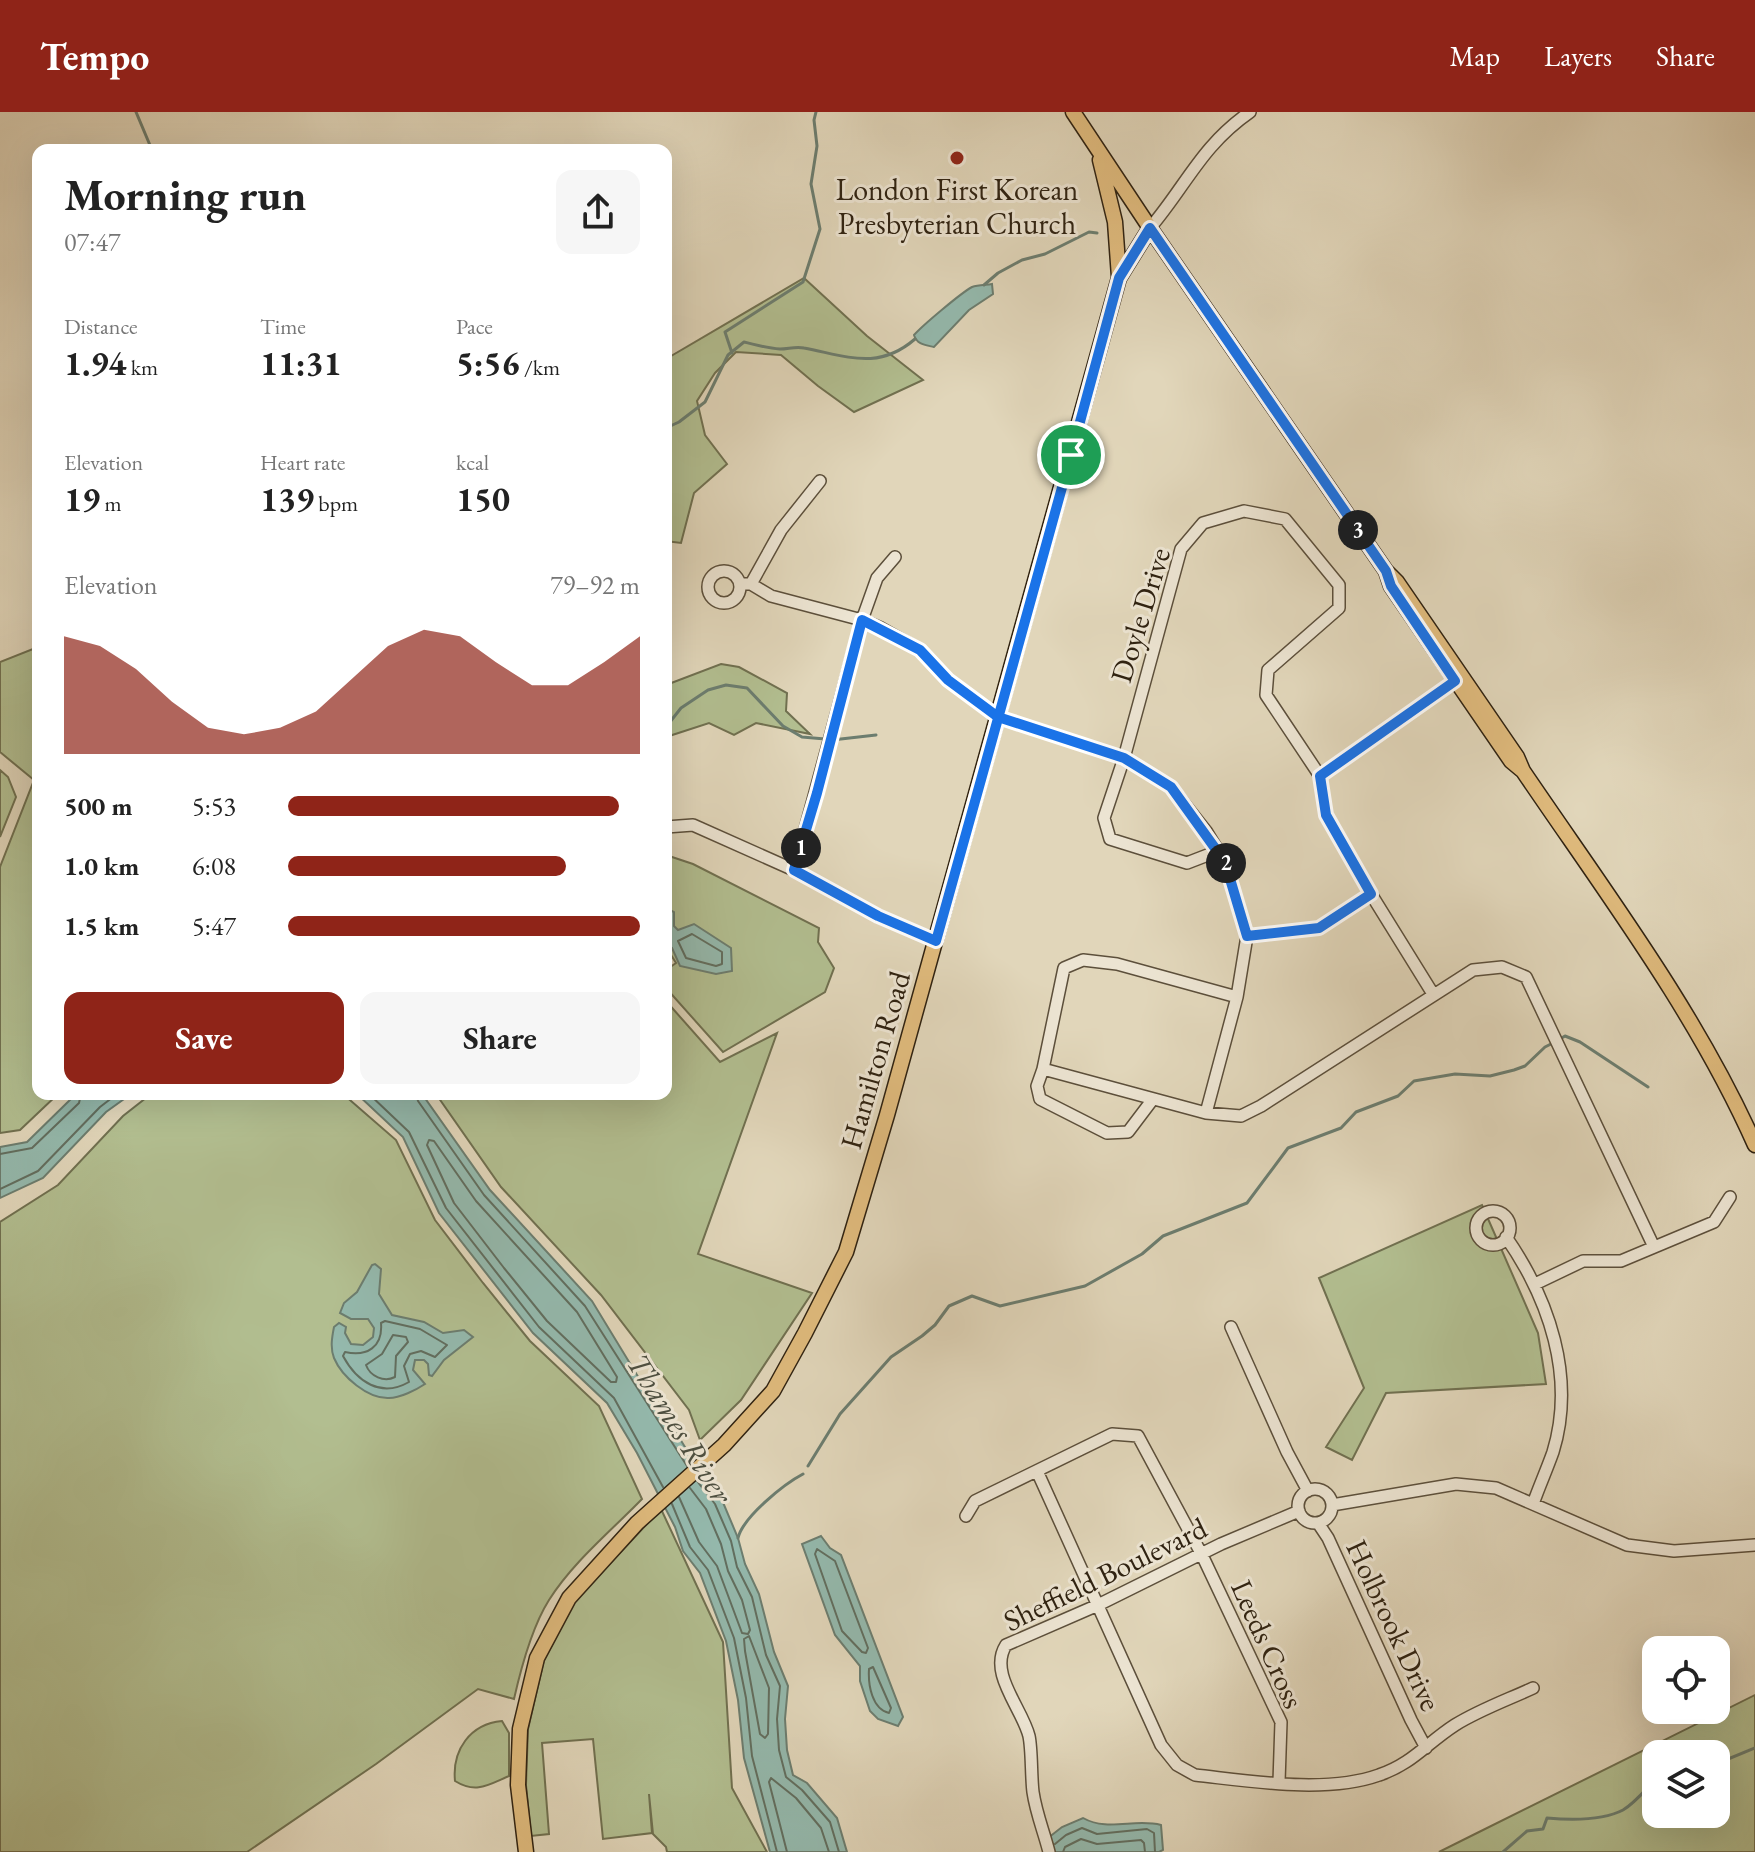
<!DOCTYPE html>
<meta charset="utf-8">
<style>
:root{--surface:#fff;--page:#f6f6f6;--text:#222;--muted:#767676;--accent:#8f2418}
body{margin:0;font-family:"EB Garamond",serif;background:var(--page);color:var(--text);height:100vh;display:flex;flex-direction:column;font-size:30px;white-space:nowrap}
*{box-sizing:border-box;margin:0}
p{font-size:26px;color:var(--muted)}
.icon{flex:none;width:44px;height:44px;fill:none;stroke:currentColor;stroke-width:2;stroke-linecap:round;stroke-linejoin:round}
.map{position:relative;flex:1;overflow:hidden}
.details{position:absolute;left:32px;top:32px;width:640px;height:956px;display:flex;flex-direction:column;background:var(--surface);border-radius:16px;box-shadow:0 8px 32px #0002}
.details>*{flex:none}
.fabs{position:absolute;left:1642px;top:1524px;display:grid;gap:16px}
.fabs a{display:grid;place-items:center;width:88px;height:88px;border-radius:16px;background:var(--surface);box-shadow:0 8px 32px #0002;font-size:40px}
.pin{position:absolute;display:grid;place-items:center;width:68px;height:68px;color:#fff;margin:-34px;border:4px solid #fff;border-radius:50%;box-shadow:0 2px 8px #0007}
.km{position:absolute;width:40px;height:40px;margin:-20px;border-radius:50%;background:#222;color:#fff;font-size:22px;line-height:40px;text-align:center}
.round{display:grid;place-items:center;flex:none;width:84px;height:84px;border-radius:16px;background:var(--page)}
.summary{display:flex;align-items:center;justify-content:space-between;height:136px;padding:0 32px}
h1{font-size:44px;font-weight:700;line-height:60px}
.metrics{display:grid;grid-template-columns:repeat(3,1fr);gap:12px;height:136px;padding:8px 32px}
.metrics div{display:grid;align-content:center}
.metrics b{font-size:34px;font-weight:700}
.metrics small{font-size:22px;font-weight:400}
.metrics p{font-size:22px}
.chart{height:224px;padding:16px 32px}
.chart p{display:flex;justify-content:space-between}
.chart svg{width:100%;height:144px;margin-top:8px;fill:var(--accent);opacity:.7}
.button{display:flex;gap:16px;margin-top:auto;padding:16px 32px}
.button a{flex:1;height:92px;border-radius:16px;background:var(--accent);color:#fff;font-size:32px;font-weight:700;line-height:92px;text-align:center}
.button a+a{background:var(--page);color:var(--text)}
ul{padding:0 32px;list-style:none;font-size:26px}
li{display:grid;grid-template-columns:128px 96px 1fr;align-items:center;height:60px}
li i{height:20px;border-radius:10px;background:var(--accent)}
header{display:flex;align-items:center;gap:48px;box-sizing:border-box;height:112px;padding:0 40px;background:var(--accent);color:#fff}
header strong{font-size:38px}
nav{display:flex;gap:44px;margin-inline-start:auto;font-size:28px}
.map>svg:first-child{display:block}
</style>
<header>
<strong>Tempo</strong>
<nav><a>Map</a><a>Layers</a><a>Share</a></nav>
</header>
<div class="map">
<svg width="1755" height="1740" viewBox="0 0 1755 1740">
<rect width="100%" height="100%" fill="#e1d6ba"/>
<filter id="stains"><feTurbulence type="fractalNoise" baseFrequency=".0025" numOctaves="4"/><feColorMatrix values="0 0 0 0 .2 0 0 0 0 .09 0 0 0 0 .02 0 0 0 .5 -.17"/></filter>
<radialGradient id="worn" r=".72"><stop offset=".6" stop-color="#630" stop-opacity="0"/><stop offset="1" stop-color="#630" stop-opacity=".3"/></radialGradient>
<path fill="#b2be90" stroke="#707050" stroke-width="2" fill-rule="evenodd" d="M804,166L867,224L923,268L854,300L818,274L781,243L736,240L715,261L697,289L705,323L727,352L694,381L681,431L666,429V247Z
M38,535V982H58L20,1018L0,1021V755L34,668L0,640V550Z
M721,552L739,555L787,581L786,599L810,622L756,611L734,623L709,611L666,625V573Z
M0,658L8,665L16,685L0,725Z
M666,743L693,752L819,816L818,830L834,856L825,880L723,940L666,876V858L676,851L666,835Z
M666,889L720,950L777,921L698,1142L812,1181L741,1288L700,1328L689,1298L601,1183L501,1075L436,982H666Z
M151,982H343L396,1028L435,1108L483,1171L530,1229L599,1294L642,1387C611,1419 573,1450 549,1488C532,1515 521,1556 514,1587L478,1577L376,1652L247,1740H0V1110L58,1073L123,1004Z
M1482,1093L1538,1221L1546,1272L1386,1281L1352,1348L1326,1335L1364,1276L1319,1166Z
M661,1397L723,1530L732,1676L767,1740H667L666,1735L653,1722L649,1682L652,1721L603,1727L593,1627L542,1631L549,1722L531,1724L526,1673L528,1617L544,1548L574,1490Z
M1755,1583V1740H1439L1477,1721ZM1716,1642V1702H1656V1642Z
M502,1609L509,1621V1664C488,1673 476,1682 455,1669C452,1638 470,1612 502,1609Z"/>
<path fill="#94b9ad" stroke="#6c7d6f" stroke-width="2" d="M992,172L993,182L969,198L934,235C926,233 917,233 914,223C923,213 961,181 972,175C978,173 986,173 992,172Z
M666,796L674,800V814L678,818L694,812L731,836L732,859L716,862L680,854L672,836L666,832Z
M76,982H131L106,1000L43,1066L0,1086V1035L27,1030Z
M357,982H422L490,1078L592,1189L648,1281L664,1301L693,1348L722,1388L738,1426L745,1452L759,1482L774,1540L788,1574L785,1607L787,1638L793,1663L807,1671L837,1706L847,1740H770L744,1646L738,1588L726,1529L700,1461L683,1439L675,1415L637,1341L607,1291L533,1221L439,1101L403,1025Z
M375,1152L381,1157L379,1182L392,1203L424,1210L443,1221L464,1218L473,1225L444,1248L432,1264L429,1263L428,1252L424,1248H415L413,1258L425,1272C416,1278 400,1286 389,1286C368,1287 342,1265 334,1246C330,1236 332,1225 334,1215L339,1211L346,1215L345,1221L351,1232L363,1233L373,1225L374,1216L368,1207H351L340,1201L344,1191L357,1180L372,1153Z
M821,1424L830,1436L841,1443L903,1605L898,1614L878,1607L870,1599L860,1569V1554L835,1523L802,1432Z
M1083,1706C1108,1720 1135,1706 1161,1713L1163,1738L1159,1740H1046L1048,1726L1062,1715Z"/>
<g fill="none" stroke-linecap="round" stroke-linejoin="round">
<path stroke="#626e5f" stroke-width="2" d="M692,822L722,840V852L716,854L686,846L678,829Z
M369,982L409,1020L446,1096L539,1215L614,1286L663,1375
M416,982L418,989L484,1083L585,1194L687,1354
M429,1028L434,1029L476,1089L577,1200L617,1265L616,1270H611L547,1209L504,1156L454,1091L427,1033Z
M0,1042L32,1036L79,991L81,982
M0,1077L38,1059L100,995L117,982
M385,1209L420,1217L447,1233L435,1245L421,1239L410,1242L404,1254L409,1270C381,1286 357,1270 343,1244L345,1240C367,1245 383,1235 381,1211Z
M393,1223L406,1225L408,1230L396,1244L395,1265C384,1271 370,1264 366,1253L382,1242Z
M697,1369L715,1392L731,1429L737,1455L752,1485L766,1543L780,1574L777,1607L779,1638L786,1665L802,1678L830,1710L839,1740
M679,1385L699,1430L717,1454L742,1521L748,1522L750,1518L742,1488L728,1459L721,1432L706,1397L690,1376
M672,1392L690,1435L708,1458L734,1526L746,1586L752,1644L777,1740
M817,1437L835,1449L868,1536L866,1541L862,1540L842,1519L815,1442Z
M749,1524L769,1576L768,1622L765,1626L760,1622L745,1539L744,1527Z
M873,1555L891,1596L889,1601C872,1597 868,1573 869,1557Z
M1055,1732L1066,1723L1082,1716L1097,1722L1147,1717L1154,1721L1155,1740
M787,1740L769,1670L771,1666L796,1686L821,1716L829,1740
M1063,1740L1065,1735L1081,1727L1097,1732L1141,1728L1144,1731L1145,1740"/>
<path stroke="#6c7d6f" stroke-width="3" d="M136,0L152,38
M984,173L998,161L1022,148L1045,142L1089,120L1097,121
M732,241L725,220L803,170L820,117L811,72L817,34L814,8L816,0
M666,316L679,310L705,290L728,243L744,230C757,233 766,236 780,237C788,237 796,234 804,236C847,244 878,259 915,227
M666,615L681,596L708,578L726,573L747,576L783,614L802,625L825,627
M832,628L876,623
M1560,927L1565,924L1580,930L1648,975
M808,1354L840,1302L891,1245L922,1224L935,1213L949,1194L972,1184L1000,1194L1085,1174L1142,1142L1163,1124L1247,1091L1288,1036L1341,1016L1356,1000L1398,984L1414,969L1455,962L1490,964L1514,958L1525,954L1545,935L1553,931
M738,1426C743,1405 784,1372 803,1362
M1716,1652L1755,1636
M1503,1740L1527,1719L1543,1717L1547,1706C1570,1708 1602,1709 1623,1698C1635,1691 1646,1677 1656,1667"/>
<g stroke="#5c4f3b" stroke-width="14">
<path id="minor" d="M1150,116C1186,74 1201,34 1250,0
M708 475a16 16 0 1 1 32 0a16 16 0 1 1-32 0Z
M740,472H751L771,484L862,508L881,516L920,538L948,568L998,605L1124,646L1171,675L1206,719L1225,750L1247,824L1237,885L1206,1001
M751,472L781,418L820,369
M1320,664L1455,569
M666,715L693,713L794,758L878,804L936,829
M1218,739L1187,751L1110,727L1104,706L1124,646L1181,437L1203,411L1244,399L1285,407L1339,473V496L1268,558L1266,583L1320,664L1326,703L1371,782L1433,882
M794,758L862,508L877,466L895,445
M1247,824L1319,816L1371,782
M1237,885L1117,852L1083,848L1064,856L1043,957L1206,1001L1241,1004L1261,994L1473,858L1502,855L1526,865L1654,1135
M1043,957L1037,974L1040,987L1107,1021L1128,1020L1153,987
M1476 1116a17 17 0 1 1 34 0a17 17 0 1 1-34 0Z
M1506,1125C1549,1187 1576,1265 1553,1340C1547,1357 1539,1375 1533,1392
M1535,1172L1583,1149H1621L1714,1110L1730,1085
M1231,1215L1287,1340L1308,1379
M1037,1359L1161,1633L1177,1653L1195,1663C1250,1669 1326,1682 1379,1663C1412,1652 1427,1631 1455,1613C1479,1598 1507,1588 1533,1576
M1298 1394a17 17 0 1 1 34 0a17 17 0 1 1-34 0Z
M1332,1393L1456,1372L1496,1376L1627,1433L1674,1439L1755,1433
M966,1404L975,1389L1112,1322L1138,1324L1202,1443L1281,1610L1279,1670
M1318,1411L1328,1426L1411,1608L1426,1636
M1049,1740C1044,1720 1036,1701 1033,1680C1031,1664 1032,1638 1029,1624C1022,1596 988,1561 1006,1533L1098,1493L1221,1432L1299,1399"/>
</g>
<g stroke="#2f2211" stroke-width="17">
<path id="major" d="M1073,0L1150,116L1386,459
M1100,48L1115,110L1119,165
M1523,659L1511,649L1391,474L1386,459L1397,470L1517,645L1523,659C1605,780 1696,900 1755,1033
M526,1740L518,1673L520,1617L537,1546L569,1486L637,1411L724,1333L773,1279L805,1221L846,1140L887,1003L1119,166L1150,116"/>
</g>
<use href="#minor" stroke="#ece4d2" stroke-width="11"/>
<use href="#major" stroke="#e0bb7d" stroke-width="14"/>
</g>
<g fill="none" stroke-linecap="round" stroke-linejoin="round">
<g stroke="#fff" stroke-width="16">
<path id="route" d="M1071,343C1027,505 981,667 936,829L878,804L794,758L817,681L862,508L920,538L948,568L998,605L1124,646L1171,675L1225,750L1247,824L1319,816L1371,782L1326,703L1320,664L1455,569L1391,474L1386,459L1150,116L1119,166L1071,343"/>
</g>
<use href="#route" stroke="#1a73e8" stroke-width="10"/>
</g>
<circle fill="#8f2418" stroke="#ece4d2" stroke-width="3" cx="957" cy="46" r="8"/>
<g text-anchor="middle" dominant-baseline="central" stroke-width="6" stroke-linejoin="round" paint-order="stroke">
<g font-size="30" fill="#2f2211" stroke="#ece4d2">
<text x="957" y="77">London First Korean<tspan x="957" dy="34">Presbyterian Church</tspan></text>
</g>
<g font-size="30" fill="#2f2211" stroke="#ece4d2">
<text transform="translate(1140 503) rotate(-73)">Doyle Drive</text>
<text transform="translate(875 948) rotate(-74)">Hamilton Road</text>
<text transform="translate(1105 1462) rotate(-26)">Sheffield Boulevard</text>
<text transform="translate(1394 1513) rotate(65)">Holbrook Drive</text>
<text transform="translate(1268 1532) rotate(66)">Leeds Cross</text>
</g>
<g font-size="32" font-style="italic" fill="#4d4f40" stroke="#ece4d2">
<text transform="translate(680 1316) rotate(58)">Thames River</text>
</g>
</g>
<rect width="100%" height="100%" filter="url(#stains)"/>
<rect width="100%" height="100%" fill="url(#worn)"/>
</svg>
<div class="fabs">
<a><svg class="icon" aria-label="locate" viewBox="0 0 24 24"><circle cx="12" cy="12" r="6"/><path d="M12 2v4M12 18v4M2 12h4M18 12h4"/></svg></a>
<a><svg class="icon" aria-label="layers" viewBox="0 0 24 24"><path d="M12 4l9 5-9 5-9-5zM3 14l9 5 9-5"/></svg></a>
</div>
<div class="pin" style="left:1071px;top:343px;background:#1e9e55"><svg class="icon" aria-label="arrive" viewBox="0 0 24 24"><path d="M6 21V4h12l-3 4 3 4H6"/></svg></div>
<b class="km" style="left:801px;top:736px">1</b>
<b class="km" style="left:1226px;top:751px">2</b>
<b class="km" style="left:1358px;top:418px">3</b>
<section class="details">
<div class="summary"><div><h1>Morning run</h1><p>07:47</p></div><a class="round"><svg class="icon" aria-label="share" viewBox="0 0 24 24"><path d="M12 15V3M7 8l5-5 5 5M5 13v7h14v-7"/></svg></a></div>
<div class="metrics">
<div><p>Distance</p><b>1.94<small> km</small></b></div>
<div><p>Time</p><b>11:31</b></div>
<div><p>Pace</p><b>5:56<small> /km</small></b></div>
</div>
<div class="metrics">
<div><p>Elevation</p><b>19<small> m</small></b></div>
<div><p>Heart rate</p><b>139<small> bpm</small></b></div>
<div><p>kcal</p><b>150</b></div>
</div>
<div class="chart"><p><span>Elevation</span>79–92 m</p>
<svg viewBox="0 0 160 44" preserveAspectRatio="none"><path d="M0 44V8L10 11L20 18L30 28L40 36L50 38L60 36L70 31L80 21L90 11L100 6L110 8L120 16L130 23L140 23L150 16L160 8V44z"/></svg>
</div>
<ul>
<li><b>500 m</b>5:53<i style="width:94%"></i></li>
<li><b>1.0 km</b>6:08<i style="width:79%"></i></li>
<li><b>1.5 km</b>5:47<i style="width:100%"></i></li>
</ul>
<div class="button"><a>Save</a><a>Share</a></div>
</section>
</div>
